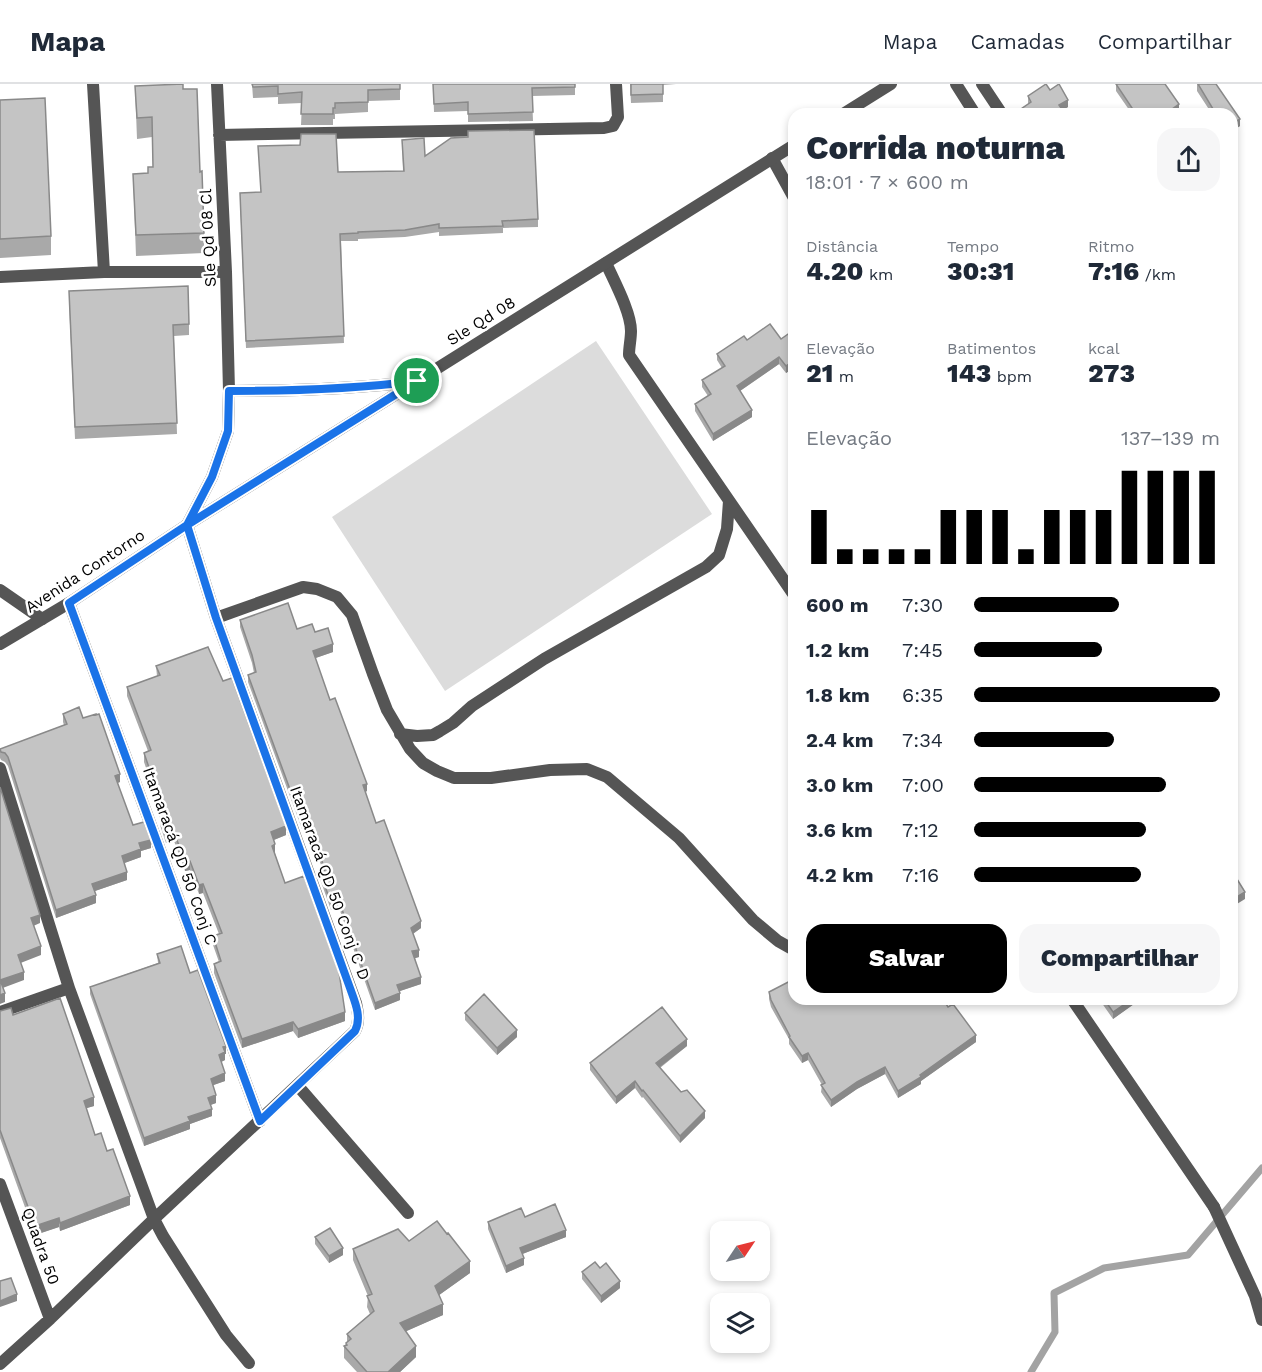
<!DOCTYPE html>
<html lang="pt">
<meta charset="utf-8">
<style>
:root{--surface:#fff;--page:#f6f6f7;--text:#1f2937;--muted:#747a83;--line:#e0e1e3;--accent:#000}
body{margin:0;font-family:"Work Sans",sans-serif;background:var(--page);color:var(--text);height:100vh;display:flex;flex-direction:column;font-size:22px;white-space:nowrap}
*{box-sizing:border-box;margin:0}
p{font-size:20px;color:var(--muted)}
.icon{flex:none;width:33px;height:33px;fill:none;stroke:currentColor;stroke-width:2;stroke-linecap:round;stroke-linejoin:round}
.map{position:relative;flex:1;overflow:hidden}
.panel{position:absolute;left:788px;top:24px;width:450px;height:897px;display:flex;flex-direction:column;background:var(--surface);border-radius:18px;box-shadow:0 3px 9px #0003}
.panel>*{flex:none}
.needle{width:39px;rotate:55deg}
.buttons{position:absolute;left:710px;top:1137px;display:grid;gap:12px}
.buttons a{display:grid;place-items:center;width:60px;height:60px;border-radius:12px;background:var(--surface);box-shadow:0 3px 9px #0003;font-size:30px}
.pin{position:absolute;display:grid;place-items:center;width:51px;height:51px;color:#fff;margin:-26px;border:3px solid #fff;border-radius:50%;box-shadow:0 2px 6px #0007}
.round{display:grid;place-items:center;flex:none;width:63px;height:63px;border-radius:18px;background:var(--page)}
.overview{display:flex;align-items:center;justify-content:space-between;height:102px;padding:0 18px}
h1{font-size:33px;font-weight:800;line-height:45px}
.metrics{display:grid;grid-template-columns:repeat(3,1fr);gap:9px;height:102px;padding:6px 18px}
.metrics div{display:grid;align-content:center}
.metrics b{font-size:26px;font-weight:800}
.metrics small{font-size:16px;font-weight:400}
.metrics p{font-size:16px}
.chart{height:168px;padding:12px 18px}
.chart p{display:flex;justify-content:space-between}
.chart svg{width:100%;height:108px;margin-top:6px;stroke:var(--accent);stroke-width:6}
.cta{display:flex;gap:12px;margin-top:auto;padding:12px 18px}
.cta a{flex:1;height:69px;border-radius:18px;background:var(--accent);color:#fff;font-size:24px;font-weight:800;line-height:69px;text-align:center}
.cta a+a{background:var(--page);color:var(--text)}
ul{padding:0 18px;list-style:none;font-size:20px}
li{display:grid;grid-template-columns:96px 72px 1fr;align-items:center;height:45px}
li i{height:15px;border-radius:8px;background:var(--accent)}
header{display:flex;align-items:center;gap:36px;box-sizing:border-box;height:84px;padding:0 30px;background:var(--surface);border-bottom:2px solid var(--line)}
header strong{font-size:28px}
nav{display:flex;gap:33px;margin-inline-start:auto;font-size:21px}
.map>svg:first-child{display:block}
</style>
<header>
<strong>Mapa</strong>
<nav><a>Mapa</a><a>Camadas</a><a>Compartilhar</a></nav>
</header>
<div class="map">
<svg width="1262" height="1288" viewBox="0 0 1262 1288">
<rect width="100%" height="100%" fill="#fff"/>
<path fill="#dcdcdc" d="M596,257L712,430L445,607L332,433Z"/>
<g fill="none" stroke-linecap="round" stroke-linejoin="round">
<path stroke="#a3a3a3" stroke-width="7" d="M1031,1288L1055,1248L1054,1209L1104,1184L1188,1171L1262,1084"/>
<path stroke="#555" stroke-width="12" d="M956,0L975,30
M1214,1123L1255,1212L1262,1236"/>
<path stroke="#555" stroke-width="12" d="M93,0L104,188
M217,0L226,188L229,307
M982,0L1002,30
M219,51L604,44L613,42L618,33L616,0
M772,74L794,114
M606,179C614,197 631,228 631,247C631,255 629,263 629,271L794,511
M0,193L104,188H226
M0,506L42,535
M69,519L260,1037
M216,534L303,503L317,505L337,513L352,531L373,590L387,626L410,665L423,679L437,687L454,694H491L550,686L587,685L607,693L679,754L753,836L778,857L794,866
M400,650L417,652L433,651L440,647L453,639L472,622L544,575L706,483L719,471L727,445L729,417
M0,684L69,904L154,1135L163,1152L226,1251L249,1279
M1072,915L1214,1123
M0,928L69,904
M298,1002L408,1129
M0,1100L50,1235
M0,1280L50,1235L154,1135L355,947C360,937 358,929 356,919L216,534L187,441L212,393L228,347L229,307C292,307 355,305 418,297"/>
<path stroke="#555" stroke-width="12" d="M843,30L891,0
M0,560L69,519L187,441L794,61"/>
</g>
<path fill="#a9a9a9" d="M252,0H400V16L368,17V28L335,30V35H333V41H301L302,19L278,20V13L253,14Z
M433,0H575V11L532,12L533,37L468,38V27L434,28Z
M630,0H676L663,1V18L631,19Z
M1116,0L1179,27L1175,30H1132L1116,7Z
M1197,0H1216L1240,35V42L1232,47V30H1212L1197,7Z
M135,2L183,5L200,88L204,149V169L136,172L133,90L148,89L153,83L152,53L137,55Z
M1050,6L1068,23L1063,26L1065,30H1018V27L1028,20V12Z
M0,16L51,152V171L0,174Z
M402,56L425,72L538,135V143L503,144V149L439,152V148L405,153L358,155V157H341L344,259L246,264L240,117L260,108L338,88L403,87Z
M69,218L189,240V251L174,252L177,350L75,355Z
M794,252V284L786,289L779,280L740,307L752,333L713,357L695,327V320L708,312L702,303V296L722,284L717,276V270L747,256L781,255Z
M240,536L315,548L333,568L315,574L330,616L367,707L365,708L376,739L421,844L413,850L419,873L415,874L421,900L400,907V916L375,926L339,824L331,826L320,795V788L323,787L308,743L302,745L248,598V591L254,589L252,579L240,543Z
M156,582L286,751L274,756L275,769V770L285,799L345,937L298,954L293,947L242,964L214,889V880L219,878L213,861V852L219,850L203,809L199,810L190,786L185,787L174,757L166,759L160,741V732L162,731L144,678V669L148,667L127,612V603L157,592Z
M63,630L83,634L120,698L117,699L133,741L151,764L141,767V773L124,779L127,796L95,807L96,819L56,834L8,682L5,678L1,676L0,674V665L64,641L63,638Z
M157,870L190,889L226,970H225V976L221,978L225,997L213,1001L216,1019L210,1021L212,1032L190,1040V1045L144,1062L90,910V903L158,879Z
M769,908L816,918L948,923L976,958L921,997V1000L898,1014L885,990L857,1005L831,1023L821,1008L822,1001L808,976L802,979L789,960V955L771,923L769,915Z
M1087,915H1141L1113,935L1099,915L1091,921Z
M0,927L13,931L94,1022L86,1024L95,1051L107,1067L130,1121L60,1147L59,1143L35,1151L0,1054Z
M465,929L517,953L497,971L465,936Z
M687,962L660,984L705,1034L680,1059L643,1013L642,1014L635,1004L616,1020L590,986V979Z
M525,1133L566,1153L522,1170L524,1181L506,1189L488,1145V1138Z
M315,1153L343,1171L329,1179L315,1160Z
M409,1157L470,1189L439,1211L443,1231L406,1247L416,1273L400,1288H357L344,1274V1262L347,1258V1250L370,1230L367,1223L368,1212L353,1176V1165Z
M600,1184L620,1204L601,1219L582,1195V1188Z"/>
<path fill="#898989" d="M1068,16V23L1059,28V21Z
M1179,20V27L1175,30H1165Z
M1240,35V42L1232,47V40Z
M779,273V280L737,309V302Z
M794,277V284L786,289V282Z
M752,326V333L713,357V350Z
M333,560V568L313,575V567Z
M120,690V698L115,700V692Z
M367,700V707L363,709V701Z
M308,736V743L302,745V738Z
M286,742V751L271,757V748Z
M174,748V757L166,759V750Z
M151,756V764L141,767V773L122,780V772L139,759Z
M275,760V769L272,771V762Z
M190,777V786L185,787V778Z
M127,788V796L92,808V800Z
M203,800V809L199,810V801Z
M1245,808V815L1232,823V816Z
M96,811V819L56,834V826Z
M339,817V824L331,826V819Z
M40,831V839L31,843V834Z
M421,837V844L411,851V844Z
M41,862V871L18,880V871Z
M419,866V873L412,875V867Z
M24,888V896L0,905V896Z
M421,893V900L397,908V901Z
M5,909V918L0,920V911Z
M400,909V916L375,926V919Z
M1091,915H1099L1091,921Z
M1132,915H1141L1113,935V928Z
M345,928V937L298,954V945Z
M293,938V947L242,964V955Z
M517,946V953L497,971V964Z
M976,951V958L921,997V1000L898,1014V1007L920,991Z
M687,955V962L656,986V979Z
M226,962V970H225V976L219,979V971L223,963Z
M808,969V976L802,979V972Z
M885,983V990L857,1005L831,1023V1016L857,998Z
M225,989V997L211,1002V995Z
M635,997V1004L616,1020V1013Z
M216,1011V1019L208,1022V1014Z
M94,1013V1022L84,1025V1017Z
M212,1025V1032L190,1040V1045L144,1062V1054L188,1033Z
M705,1027V1034L680,1059V1052Z
M130,1112V1121L60,1147V1139Z
M59,1134V1143L35,1151V1142Z
M566,1146V1153L520,1171V1164Z
M343,1164V1171L329,1179V1172Z
M524,1174V1181L506,1189V1182Z
M470,1177V1189L435,1214V1202Z
M620,1197V1204L601,1219V1212Z
M17,1210V1217L0,1223V1217Z
M443,1220V1231L400,1250V1239Z
M416,1262V1273L400,1288H388Z"/>
<path fill="#c4c4c4" stroke="#898989" stroke-width="1.5" d="M183,0V5H197L200,88L202,87L204,149L136,151L133,90L148,89V83H153L152,33L137,34L135,2Z
M252,0H400V5L368,6V18L335,19V24H333V30H301L302,8L278,10V2L253,3Z
M433,0H575V3L532,4L533,28L468,30V18L434,20Z
M631,0H663V10L631,11Z
M1046,0L1050,6L1059,0L1068,16L1059,21L1065,30H1020L1018,27L1031,18L1028,12Z
M1116,0H1165L1179,20L1165,30H1136Z
M1198,0H1216L1240,35L1232,40V30H1216Z
M45,14L51,152L0,155V16Z
M534,46L538,135L502,137L503,142L439,144V140L405,146L358,148V149L340,150L344,252L246,257L240,109L261,108L258,62L300,61L301,50H336L338,88L404,87L402,56L424,54L425,72L451,54L468,53V47Z
M188,202L189,240L173,241L177,339L75,343L69,207Z
M770,240L781,255L791,248L794,252V277L786,282L779,273L737,302L752,326L713,350L695,320L711,310L702,296L725,282L717,270L744,252L747,256Z
M288,519L297,545L312,540L315,548L328,544L333,560L313,567L330,616L335,614L367,700L363,701L376,739L384,736L421,837L411,844L419,866L412,867L421,893L397,901L400,909L375,919L339,817L331,819L320,788L325,786L308,736L302,738L248,591L256,588L252,571L240,536Z
M208,563L223,597L232,594L286,742L271,748L275,760L272,762L285,799L304,792L339,888L345,928L298,945L293,938L242,955L214,880L221,877L213,852L222,849L203,800L199,801L190,777L185,778L174,748L166,750L160,732L165,730L144,669L151,666L127,603L160,591L156,582Z
M79,623L83,634L96,630V631L99,630L120,690L115,692L133,741L144,738L151,756L139,759L141,765L122,772L127,788L92,800L96,811L56,826L8,673L5,669L1,668L0,665L67,640L63,630Z
M0,703L40,831L31,834L41,862L18,871L24,888L0,896L5,909L0,911Z
M1232,787L1245,808L1232,816Z
M181,862L190,889L198,886L226,962L223,963L225,968L219,971L225,989L211,995L216,1011L208,1014L212,1025L188,1033L190,1037L144,1054L90,903L160,879L157,870Z
M794,895V915H814L816,918L821,915H943L948,923L953,920L976,951L920,991L921,993L898,1007L885,983L857,998L831,1016L821,1001L825,999L808,969L802,972L789,953L790,952L771,916L769,908Z
M484,910L517,946L497,964L465,929Z
M60,914L94,1013L84,1017L95,1051L101,1049L107,1067L113,1065L130,1112L60,1139L59,1134L35,1142L0,1046V927L11,924L13,931Z
M1104,915H1132L1113,928Z
M662,923L687,955L656,979L681,1008L687,1006L705,1027L680,1052L643,1006L642,1007L635,997L616,1013L590,979Z
M555,1120L566,1146L520,1164L524,1174L506,1182L488,1138L521,1124L525,1133Z
M437,1137L447,1150L448,1149L470,1177L435,1202L443,1220L400,1239L416,1262L388,1288H367L344,1262L347,1261L346,1259L351,1255L347,1250L374,1227L367,1212L372,1210L353,1165L398,1145L409,1157Z
M330,1144L343,1164L329,1172L315,1153Z
M595,1178L600,1184L606,1179L620,1197L601,1212L582,1188Z
M11,1194L17,1210L0,1217V1197Z"/>
<g fill="none" stroke-linecap="round" stroke-linejoin="round">
<g stroke="#fff" stroke-width="12">
<path id="route" d="M417,297C355,305 292,307 229,307L228,347L212,393L187,441L69,519L260,1037L355,947C362,933 355,918 350,904L216,534L187,441L417,297"/>
</g>
<use href="#route" stroke="#1a73e8" stroke-width="8"/>
</g>
<g text-anchor="middle" dominant-baseline="central" stroke-width="5" stroke-linejoin="round" paint-order="stroke">
<g font-size="16" fill="#000" stroke="#fff">
<text transform="translate(208 154) rotate(-93)">Sle Qd 08 Cl</text>
<text transform="translate(481 237) rotate(-32)">Sle Qd 08</text>
<text transform="translate(85 487) rotate(-33)">Avenida Contorno</text>
<text transform="translate(180 772) rotate(70)">Itamaracá QD 50 Conj C</text>
<text transform="translate(330 799) rotate(70)">Itamaracá QD 50 Conj C D</text>
<text transform="translate(41 1162) rotate(70)">Quadra 50</text>
</g>
</g>
</svg>
<div class="buttons">
<a><svg class="needle" viewBox="-14 -14 28 28"><path d="M0-13l5 13h-10z" fill="#e53935"/><path d="M0 13l5-13h-10z" fill="#747a83"/></svg></a>
<a><svg class="icon" aria-label="layers" viewBox="0 0 24 24"><path d="M12 4l9 5-9 5-9-5zM3 14l9 5 9-5"/></svg></a>
</div>
<div class="pin" style="left:417px;top:297px;background:#1e9e55"><svg class="icon" aria-label="arrive" viewBox="0 0 24 24"><path d="M6 21V4h12l-3 4 3 4H6"/></svg></div>
<section class="panel">
<div class="overview"><div><h1>Corrida noturna</h1><p>18:01 · 7 × 600 m</p></div><a class="round"><svg class="icon" aria-label="share" viewBox="0 0 24 24"><path d="M12 15V3M7 8l5-5 5 5M5 13v7h14v-7"/></svg></a></div>
<div class="metrics">
<div><p>Distância</p><b>4.20<small> km</small></b></div>
<div><p>Tempo</p><b>30:31</b></div>
<div><p>Ritmo</p><b>7:16<small> /km</small></b></div>
</div>
<div class="metrics">
<div><p>Elevação</p><b>21<small> m</small></b></div>
<div><p>Batimentos</p><b>143<small> bpm</small></b></div>
<div><p>kcal</p><b>273</b></div>
</div>
<div class="chart"><p><span>Elevação</span>137–139 m</p>
<svg viewBox="0 0 160 44" preserveAspectRatio="none"><path d="M5 44V22M15 44V38M25 44V38M35 44V38M45 44V38M55 44V22M65 44V22M75 44V22M85 44V38M95 44V22M105 44V22M115 44V22M125 44V6M135 44V6M145 44V6M155 44V6"/></svg>
</div>
<ul>
<li><b>600 m</b>7:30<i style="width:59%"></i></li>
<li><b>1.2 km</b>7:45<i style="width:52%"></i></li>
<li><b>1.8 km</b>6:35<i style="width:100%"></i></li>
<li><b>2.4 km</b>7:34<i style="width:57%"></i></li>
<li><b>3.0 km</b>7:00<i style="width:78%"></i></li>
<li><b>3.6 km</b>7:12<i style="width:70%"></i></li>
<li><b>4.2 km</b>7:16<i style="width:68%"></i></li>
</ul>
<div class="cta"><a>Salvar</a><a>Compartilhar</a></div>
</section>
</div>
